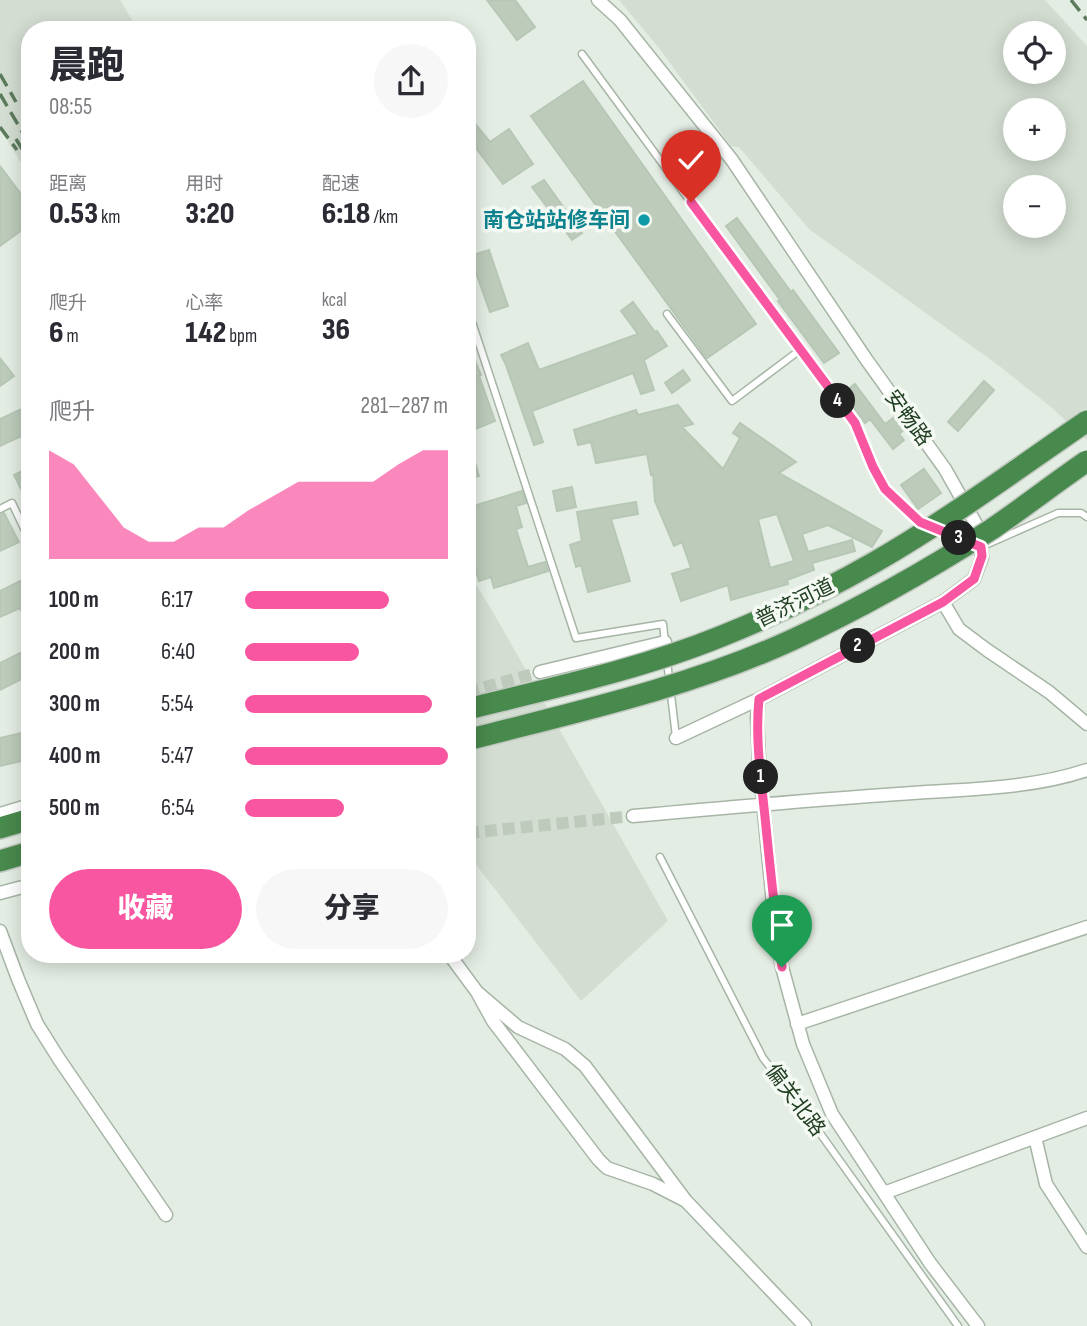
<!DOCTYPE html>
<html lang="zh">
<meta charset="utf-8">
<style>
:root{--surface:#fff;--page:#f7f7f7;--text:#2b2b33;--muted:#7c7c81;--accent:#f856a0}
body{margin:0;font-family:"Sofia Sans Condensed","Noto Sans SC",sans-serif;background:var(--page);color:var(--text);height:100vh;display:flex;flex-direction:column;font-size:26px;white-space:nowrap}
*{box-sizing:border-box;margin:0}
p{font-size:23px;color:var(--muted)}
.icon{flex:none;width:38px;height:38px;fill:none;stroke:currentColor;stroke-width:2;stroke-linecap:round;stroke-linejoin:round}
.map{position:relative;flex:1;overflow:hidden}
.panel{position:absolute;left:21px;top:21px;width:455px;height:942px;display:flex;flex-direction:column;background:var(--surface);border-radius:28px;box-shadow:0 4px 18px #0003}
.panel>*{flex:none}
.fabs{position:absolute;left:1003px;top:21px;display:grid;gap:14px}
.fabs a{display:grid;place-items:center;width:63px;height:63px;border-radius:50%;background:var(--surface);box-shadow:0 4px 18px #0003;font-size:35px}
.pin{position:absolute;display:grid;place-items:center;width:60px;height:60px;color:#fff;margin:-72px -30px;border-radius:50% 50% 50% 0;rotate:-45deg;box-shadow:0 0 7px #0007}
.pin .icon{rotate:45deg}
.km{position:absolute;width:35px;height:35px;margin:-18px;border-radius:50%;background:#222;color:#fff;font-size:19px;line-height:35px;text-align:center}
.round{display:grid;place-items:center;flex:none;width:74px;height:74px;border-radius:37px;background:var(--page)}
.overview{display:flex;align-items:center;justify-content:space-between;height:119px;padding:0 28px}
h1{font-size:38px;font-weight:800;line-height:52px}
.metrics{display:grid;grid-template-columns:repeat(3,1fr);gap:10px;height:119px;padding:7px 28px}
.metrics div{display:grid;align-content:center}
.metrics b{font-size:30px;font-weight:800}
.metrics small{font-size:19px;font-weight:400}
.metrics p{font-size:19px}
.chart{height:196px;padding:14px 28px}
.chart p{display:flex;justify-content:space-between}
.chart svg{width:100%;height:126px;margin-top:7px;fill:var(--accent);opacity:.7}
.action{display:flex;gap:14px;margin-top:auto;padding:14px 28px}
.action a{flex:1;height:80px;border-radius:42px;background:var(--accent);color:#fff;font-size:28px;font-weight:800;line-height:80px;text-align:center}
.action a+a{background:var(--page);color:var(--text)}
ul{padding:0 28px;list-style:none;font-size:23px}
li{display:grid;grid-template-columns:112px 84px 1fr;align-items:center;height:52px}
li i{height:18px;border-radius:9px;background:var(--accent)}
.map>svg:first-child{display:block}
</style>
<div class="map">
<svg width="1087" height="1326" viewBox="0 0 1087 1326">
<rect width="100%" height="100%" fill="#e4ede3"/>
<path fill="#d3ddd1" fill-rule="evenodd" d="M0,0H120L138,30H30V177L0,129Z
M619,0H1045L1087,46V440L1051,407L998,365L809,229L739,147L731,146L659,48ZM1015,33H1054V72H1015ZM1015,110H1054V149H1015ZM1015,187H1054V226H1015Z
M467,570L493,612L668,921L581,1001L467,853Z"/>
<path fill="#bdcbbb" stroke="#b7c7b5" stroke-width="2" fill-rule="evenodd" d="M487,0H515L535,27L517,40Z
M583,81L756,324L707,358L531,116Z
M467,114L490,142L509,129L533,164L503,184L467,136Z
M0,166L30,206V224L0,246Z
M544,180L582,233L572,240L532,187Z
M737,218L791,292L793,290L839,353L824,363L778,301L780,300L726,226Z
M489,250L508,306L490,312L470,256Z
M633,302L655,332L657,331L667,346L644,360L654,390L641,394L633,373L532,411L543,442L534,445L506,365L501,355L528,343L539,370L638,334L621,311Z
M467,342L481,375L479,376L495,421L473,430L467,415Z
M0,358L14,376L0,386Z
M683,370L690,380L672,393L665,383Z
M984,381L994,390L958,431L948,422Z
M855,384L885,424L896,416L905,429L899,434L904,440L893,449L870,419L865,423L843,393Z
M30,405V432L0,446V419Z
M678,405L693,424L682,427L723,469L740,438L733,433L740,423L796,462L779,473L882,531L872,547L828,525L802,534L808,552L852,540L855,551L812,563L814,570L787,580L788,584L731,600L728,585L681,601L672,574L691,568L682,542L674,546L655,501L653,474L651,475L647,454L596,463L591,442L578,445L574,430L636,410L638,415ZM777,514L794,561L770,568L758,519Z
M470,445L479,476L467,479V446Z
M30,467V507L14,475Z
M924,469L941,493L918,509L901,485Z
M572,487L576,507L557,511L553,491Z
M522,491L526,503L516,506L522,527L516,529L528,567L545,562L548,571L494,588L491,577L479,581L472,558L467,560V508Z
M636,502L638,514L611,519L630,581L588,592L581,565L576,567L570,545L582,541L577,512Z
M4,513L19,542L0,551V515Z
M30,576V628L20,608L0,617V591Z
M30,648V675L0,690V663Z
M30,731V759L0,766V738Z"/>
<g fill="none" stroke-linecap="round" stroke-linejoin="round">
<path stroke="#bdcabc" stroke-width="12" stroke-dasharray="12 6" stroke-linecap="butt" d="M467,692L540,672
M467,833L633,816"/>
<g stroke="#a6b5a5" stroke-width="9">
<path id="service" d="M582,54L826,386L855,423L873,467L885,489L920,522L927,525
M467,307L576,638L663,624L665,643
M667,314L732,401L800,350
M0,509L12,503L30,541
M937,529L966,541
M979,547H981L1058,513H1081L1087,517
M667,661L676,737
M660,857L763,1058L807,1115L958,1326"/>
</g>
<g stroke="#a6b5a5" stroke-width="15">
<path id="minor" d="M598,0L620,20L732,160L866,359L945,469L976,524L982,557L974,579L943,602L759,699L676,738
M943,602L959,629L987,650L1049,692L1087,724
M540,672L665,642
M759,699L757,718L759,761L773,903L782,967L803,1044L832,1114L930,1263L978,1326
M0,814L30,805
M633,816C721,808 809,800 898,794C961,789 1027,790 1087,770
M0,893L30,885
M0,931L18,979L37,1024L59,1059L166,1215
M449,954L477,992
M797,1024L1087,927
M1035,1137L1046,1184L1087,1247
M884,1193L1087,1118
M686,1201L653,1184L607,1168L598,1159L493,1021L477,992L518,1027L565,1049L585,1066L686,1201L805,1326"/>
</g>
<g stroke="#c1c9c1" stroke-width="24">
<path id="trunk" d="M0,828L30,819
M0,861L30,852"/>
</g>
<use href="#service" stroke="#fff" stroke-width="6"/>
<use href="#minor" stroke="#fff" stroke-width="12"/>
<use href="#trunk" stroke="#48894d" stroke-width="21"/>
<path stroke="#5c7b5d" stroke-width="3.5" stroke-dasharray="14 7" stroke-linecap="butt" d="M1071,0L1087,20
M0,74L16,102
M0,94L30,145
M0,127L17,150
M16,139L30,162"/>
<g stroke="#c1c9c1" stroke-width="24" stroke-linecap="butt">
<path id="trunk-bridge" d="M467,709C553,688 641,669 722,636C775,615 826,590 875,562C948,520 1017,469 1087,421
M467,740C576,712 690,687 792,640C861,608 928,570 992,529C1024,507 1055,483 1087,461"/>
</g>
<use href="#trunk-bridge" stroke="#48894d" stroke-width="21"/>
</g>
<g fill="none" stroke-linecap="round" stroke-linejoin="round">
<g stroke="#fff" stroke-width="14">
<path id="route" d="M691,202L855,423L873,467L885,489L920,522L981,547L982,556L974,579L943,602L759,699C755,738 761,778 765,817C770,867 775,917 782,967"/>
</g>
<use href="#route" stroke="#f856a0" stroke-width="9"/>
</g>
<circle fill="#0f9aa8" stroke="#f5f9f3" stroke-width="2.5" cx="644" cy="220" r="7"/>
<g text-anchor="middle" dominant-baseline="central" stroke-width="7" stroke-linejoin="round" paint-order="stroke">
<g font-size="21" font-weight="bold" fill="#0d838f" stroke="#f5f9f3" text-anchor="end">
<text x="630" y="220">南仓站站修车间</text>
</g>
<g font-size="21" fill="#213f22" stroke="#f5f9f3">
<text transform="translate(908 418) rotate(54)">安畅路</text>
<text transform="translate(795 603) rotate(-26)">普济河道</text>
<text transform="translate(795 1100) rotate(53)">偏关北路</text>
</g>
</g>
</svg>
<div class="fabs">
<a><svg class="icon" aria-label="locate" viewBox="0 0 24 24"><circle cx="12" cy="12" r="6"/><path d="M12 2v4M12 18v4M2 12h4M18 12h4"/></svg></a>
<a>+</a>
<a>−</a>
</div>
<div class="pin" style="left:782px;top:967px;background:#1e9e55"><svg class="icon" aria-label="arrive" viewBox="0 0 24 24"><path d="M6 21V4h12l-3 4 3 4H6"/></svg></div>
<div class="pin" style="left:691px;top:202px;background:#d93025"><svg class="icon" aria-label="check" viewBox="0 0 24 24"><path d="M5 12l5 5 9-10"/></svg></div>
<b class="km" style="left:761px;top:777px">1</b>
<b class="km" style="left:858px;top:646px">2</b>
<b class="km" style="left:959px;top:538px">3</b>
<b class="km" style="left:838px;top:401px">4</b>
<section class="panel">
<div class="overview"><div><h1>晨跑</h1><p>08:55</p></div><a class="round"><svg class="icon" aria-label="share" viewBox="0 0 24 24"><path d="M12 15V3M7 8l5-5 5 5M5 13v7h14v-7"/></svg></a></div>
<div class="metrics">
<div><p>距离</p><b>0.53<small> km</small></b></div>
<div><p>用时</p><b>3:20</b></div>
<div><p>配速</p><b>6:18<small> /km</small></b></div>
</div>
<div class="metrics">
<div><p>爬升</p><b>6<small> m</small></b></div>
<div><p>心率</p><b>142<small> bpm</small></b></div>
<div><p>kcal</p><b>36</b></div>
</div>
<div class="chart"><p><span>爬升</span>281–287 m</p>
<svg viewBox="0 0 160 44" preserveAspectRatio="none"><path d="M0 44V6L10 11L20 22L30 33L40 38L50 38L60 33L70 33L80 27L90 22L100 17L110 17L120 17L130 17L140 11L150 6L160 6V44z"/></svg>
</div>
<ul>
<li><b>100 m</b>6:17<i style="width:71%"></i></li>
<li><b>200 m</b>6:40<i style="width:56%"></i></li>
<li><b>300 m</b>5:54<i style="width:92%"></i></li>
<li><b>400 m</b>5:47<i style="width:100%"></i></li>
<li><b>500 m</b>6:54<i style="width:49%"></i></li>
</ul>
<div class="action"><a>收藏</a><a>分享</a></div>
</section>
</div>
